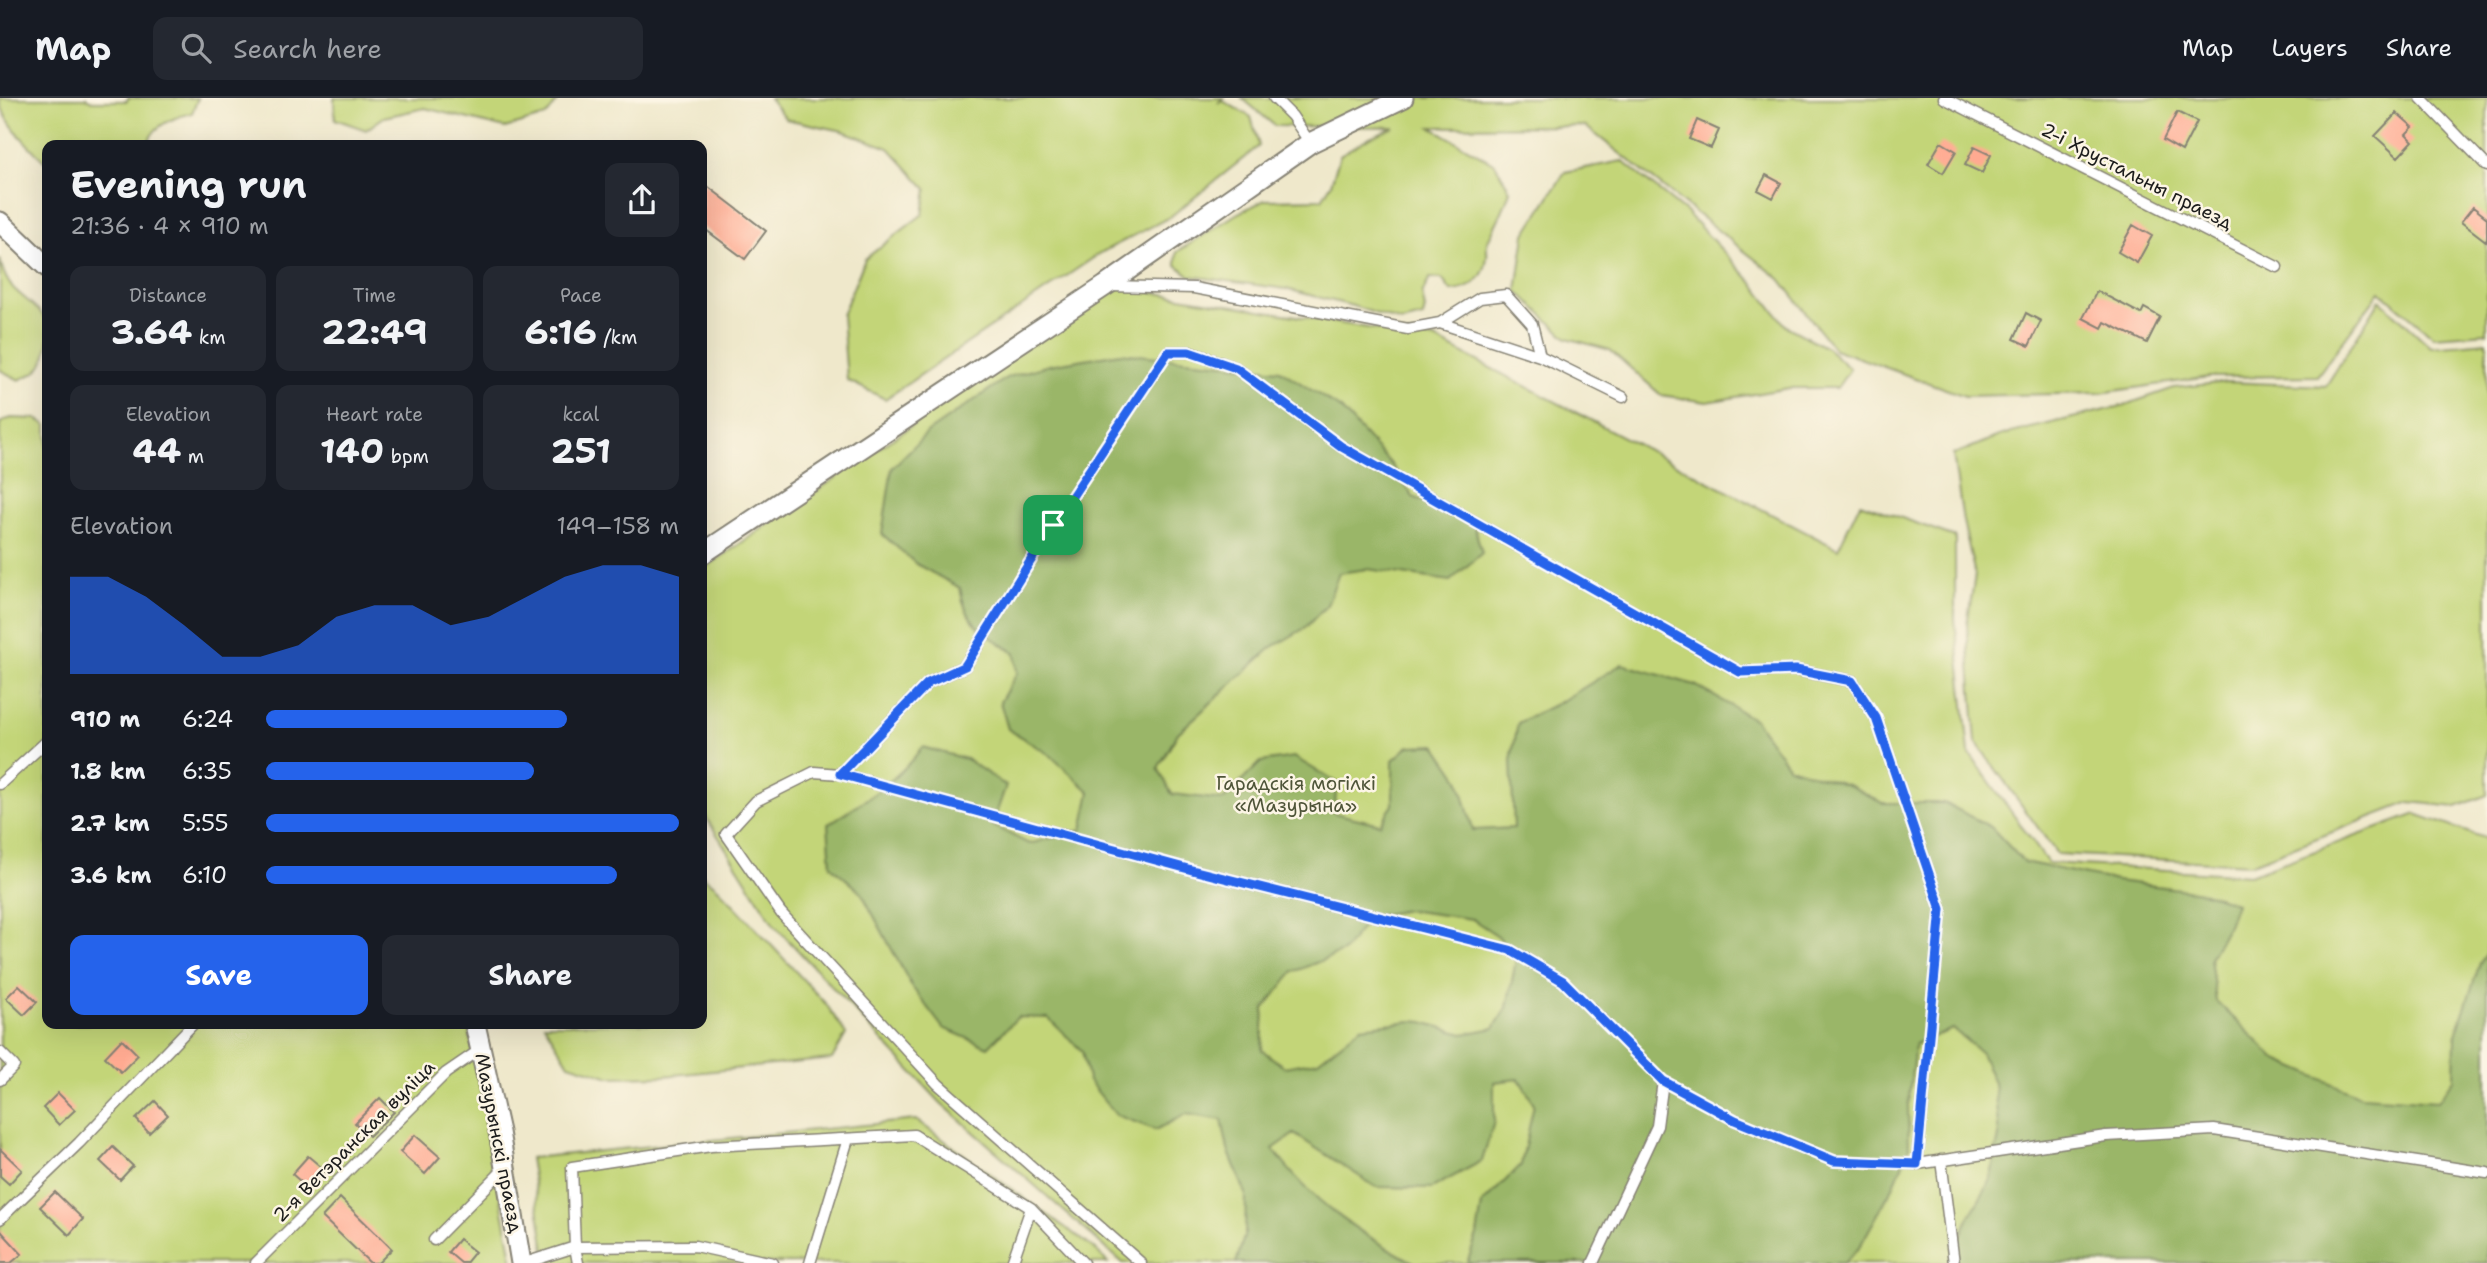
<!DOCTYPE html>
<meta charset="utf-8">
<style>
:root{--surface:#171b24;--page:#242831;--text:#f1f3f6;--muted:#9ea1a6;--line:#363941;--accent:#2563eb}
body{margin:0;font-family:"Shantell Sans",sans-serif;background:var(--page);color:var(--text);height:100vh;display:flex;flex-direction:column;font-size:26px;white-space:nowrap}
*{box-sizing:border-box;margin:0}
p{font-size:23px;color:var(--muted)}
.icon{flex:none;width:38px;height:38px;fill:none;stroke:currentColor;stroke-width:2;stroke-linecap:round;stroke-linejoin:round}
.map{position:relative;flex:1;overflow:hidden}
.details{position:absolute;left:42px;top:42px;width:665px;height:889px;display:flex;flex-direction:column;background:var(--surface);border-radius:14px;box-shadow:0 7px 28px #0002}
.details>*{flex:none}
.pin{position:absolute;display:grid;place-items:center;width:60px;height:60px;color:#fff;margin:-30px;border-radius:14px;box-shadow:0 4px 10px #0006}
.round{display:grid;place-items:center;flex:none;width:74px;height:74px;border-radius:14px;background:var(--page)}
.overview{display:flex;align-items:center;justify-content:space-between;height:119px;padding:0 28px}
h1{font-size:38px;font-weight:700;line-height:52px}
.figures{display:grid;grid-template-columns:repeat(3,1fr);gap:10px;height:119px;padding:7px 28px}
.figures div{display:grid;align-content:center;border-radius:14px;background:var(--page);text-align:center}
.figures b{font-size:35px;font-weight:700}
.figures small{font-size:19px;font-weight:400}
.figures p{font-size:19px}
.chart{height:196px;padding:14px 28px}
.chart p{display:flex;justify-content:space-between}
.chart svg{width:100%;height:126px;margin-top:7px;fill:var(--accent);opacity:.7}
.button{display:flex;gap:14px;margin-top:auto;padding:14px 28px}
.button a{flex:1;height:80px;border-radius:14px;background:var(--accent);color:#fff;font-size:28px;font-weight:700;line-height:80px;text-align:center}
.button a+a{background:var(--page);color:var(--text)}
ul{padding:0 28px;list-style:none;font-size:23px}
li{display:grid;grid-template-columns:112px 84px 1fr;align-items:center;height:52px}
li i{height:18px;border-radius:9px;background:var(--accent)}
header{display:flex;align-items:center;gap:42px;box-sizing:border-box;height:98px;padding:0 35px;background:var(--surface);border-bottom:2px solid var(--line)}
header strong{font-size:33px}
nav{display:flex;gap:38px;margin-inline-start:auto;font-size:24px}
.search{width:490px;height:63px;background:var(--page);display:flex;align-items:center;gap:18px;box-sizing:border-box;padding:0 24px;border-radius:14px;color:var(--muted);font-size:26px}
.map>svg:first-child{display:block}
</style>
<header>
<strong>Map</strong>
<div class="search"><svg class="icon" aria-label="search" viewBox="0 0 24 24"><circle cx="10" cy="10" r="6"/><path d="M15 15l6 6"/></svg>Search here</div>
<nav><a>Map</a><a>Layers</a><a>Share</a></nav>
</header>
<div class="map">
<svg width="2487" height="1165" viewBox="0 0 2487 1165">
<rect width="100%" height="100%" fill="#fcf5e5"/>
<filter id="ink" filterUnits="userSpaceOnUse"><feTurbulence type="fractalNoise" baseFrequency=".0143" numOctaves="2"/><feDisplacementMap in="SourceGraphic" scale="14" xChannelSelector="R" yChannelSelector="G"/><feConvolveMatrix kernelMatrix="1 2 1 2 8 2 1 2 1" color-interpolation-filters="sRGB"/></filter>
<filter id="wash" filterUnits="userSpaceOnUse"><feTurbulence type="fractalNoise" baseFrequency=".00686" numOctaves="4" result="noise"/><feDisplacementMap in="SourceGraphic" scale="28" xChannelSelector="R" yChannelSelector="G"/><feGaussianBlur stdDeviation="1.57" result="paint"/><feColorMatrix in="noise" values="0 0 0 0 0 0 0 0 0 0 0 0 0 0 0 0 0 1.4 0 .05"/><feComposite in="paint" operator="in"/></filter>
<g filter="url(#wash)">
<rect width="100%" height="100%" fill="#efe8cb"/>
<path fill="#c3d578" stroke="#70784a" stroke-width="2" d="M0,0H86L92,3H127L128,0H198L192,15C175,19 151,27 148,47H47V66C32,51 0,21 0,0Z
M334,0H560L546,18L505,30L425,10L384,19L366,32L335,21Z
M769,0H1223L1218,5L1223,3L1251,19L1259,48L1170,119L1102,154L885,301L847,282L842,217L865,161L923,116L927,91L889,50L843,33L786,21Z
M1242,0H2487V235L2434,239L2380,193L2317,278L2210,279L2100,295L1965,298L1834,251L1780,181L1585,28L1431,29L1495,66L1510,92C1505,111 1496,125 1488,143C1485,149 1488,153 1487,159C1485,181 1471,192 1451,193L1442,181L1430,180L1422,196L1425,211L1423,219L1402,224L1353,208L1286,191L1190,178L1176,166L1177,154L1238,115L1265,102L1322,101L1331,86L1340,57L1370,39L1394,29L1275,28Z
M1622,63L1688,116L1752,184L1786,228L1827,250L1850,271L1837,290H1789L1707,304L1661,297L1610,252L1567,240L1517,193L1525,136L1565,74Z
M0,161C7,195 21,193 42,216C53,228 49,260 38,272C34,276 25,279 19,282L0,272Z
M1114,188L1435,241L1838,451L1860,405L1955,439V521L1969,655L2048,765L2250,777L2416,716L2487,741V1165H1123L941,1005L775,828L702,713V472Z
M2380,202L2431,249L2487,244V697L2456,709L2410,704L2250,766L2057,756L1976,644L1967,527L1975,477L1963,423L1953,357L1999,338L2122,308L2174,290L2227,284L2326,288Z
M11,320L37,321L47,327V926H468L513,1165H0V325Z
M702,777L719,791L826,906L846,936L832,961L663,978L610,979L569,966L544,926H702Z
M916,1022L1095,1151L1108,1165H547L530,1060Z"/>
<path fill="#9ab668" stroke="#5b6942" stroke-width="2" fill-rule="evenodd" d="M1120,255L1280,272L1341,311L1391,366L1413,399L1473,424L1482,455L1450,483L1367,471L1339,475L1327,507L1305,530L1271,550L1178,635L1158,670L1172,696L1223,702L1261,664L1294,659L1337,685L1334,715L1380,726L1393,707V662L1409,648L1436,647L1459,681L1473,732L1514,730L1511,662L1518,625L1560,604L1622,566L1695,587L1755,622L1789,669L1851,688L1882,705H1945L1991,729L2024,764L2117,783L2202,794L2236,805L2228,827L2210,860L2216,903L2277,962L2361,998L2438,1003L2454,981L2455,940L2480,865L2487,855V1165H1948L1968,1121L1990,1083L1999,1038L1994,985L1981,955L1953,931L1915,946L1908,1007L1909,1051L1894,1087L1859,1150L1844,1165H1467L1477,1137L1482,1106L1521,1067L1534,1006L1519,981L1494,984V1024L1482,1063L1432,1090L1376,1089L1294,1036L1273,1051C1310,1103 1360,1136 1415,1165H1236L1245,1135L1246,1096L1228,1052L1222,1022L1186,1016L1156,1032L1116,1017L1088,982L1082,953L1048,920L1018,919L988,949L943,930L912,889L861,794L831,768L828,726C862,705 899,682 922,649L966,661L1006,688L992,727L1029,746L1082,732L1090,694L1050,657L1008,631L1000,604L1017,575L1015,555C985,535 966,528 960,490L916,466L882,436L892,370L928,334L1008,279L1049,267ZM1407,812L1472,821L1498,838L1516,862L1507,909L1494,930L1463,936L1423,924L1411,923L1361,929L1318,963L1284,969L1262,952L1264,911L1293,874L1343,854L1370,819Z"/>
<g id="blocks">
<path fill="#ffaa91" d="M2177,14L2197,24L2182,53L2163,42Z
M2397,15L2413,29L2406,36L2413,43L2398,59L2375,38Z
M1697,22L1719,32L1711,50L1689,41Z
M1941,44L1956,53L1943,75L1928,66Z
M1974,49L1991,57L1982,75L1965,67Z
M1766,77L1781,85L1773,100L1758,92Z
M702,84L766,133L745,161L702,129Z
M2473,109L2487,120V144L2461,124Z
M2133,127L2152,138L2137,165L2118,154Z
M2097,193L2141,216L2144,210L2160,219L2147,245L2105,224L2102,230L2083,220Z
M2026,215L2041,223L2029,248L2014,241Z
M19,887L37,904L24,917L6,900Z
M122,941L138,957L121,974L105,959Z
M58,995L75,1012L59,1027L43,1010Z
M380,1000L394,1014L369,1038L355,1025Z
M155,1003L168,1017L149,1035L136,1021Z
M415,1037L440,1059L425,1076L400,1054Z
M113,1049L133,1068L120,1082L100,1063Z
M0,1051L22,1072L9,1086L0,1078Z
M308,1058L326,1073L310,1092L292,1076Z
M55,1094L83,1121L69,1137L40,1109Z
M340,1100L392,1151L378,1165H370L322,1119Z
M0,1132L22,1156L11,1165H0Z
M459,1141L475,1154L466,1165H461L448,1154Z"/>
</g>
</g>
<g filter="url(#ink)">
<use href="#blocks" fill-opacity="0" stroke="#868274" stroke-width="2"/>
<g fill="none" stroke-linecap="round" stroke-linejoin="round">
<g stroke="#868274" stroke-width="13">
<path id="service" d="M1274,0L1292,18L1310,45
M1944,0L2277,169
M2421,0L2487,68
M1109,188L1194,190L1408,231L1440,225L1480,200L1506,197L1532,226L1540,258L1623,299
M1440,225L1540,258
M840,676L928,585L965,568L1053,427L1168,254H1190L1236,270L1342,349L1740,574L1795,572L1852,583L1876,620L1941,811L1917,1066
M0,686L47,643
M0,954L14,968L0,982
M1941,1062L1954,1165
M0,1121L79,1045L193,926
M434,1142L505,1070
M256,1165L446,975L481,951
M525,1165L575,1149L695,1148L773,1165
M578,1165L575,1149L572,1069L711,1048L914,1037L1031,1110L1083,1165
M810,1165L848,1041
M1012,1165L1031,1110
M1141,1165L938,986L781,815L726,736L756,703L814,674L840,676L1192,772L1510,852L1563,883L1663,983L1735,1022L1834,1063L1917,1066L2106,1038L2214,1032L2487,1075
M1593,1165L1657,1028L1663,983"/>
</g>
<g stroke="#868274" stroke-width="23">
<path id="minor" d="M0,124L47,169
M702,456L1105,188L1310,45L1403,0
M475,926L499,1034L521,1165"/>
</g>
<use href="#service" stroke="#fff" stroke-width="10"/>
<use href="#minor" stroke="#fff" stroke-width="19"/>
</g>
</g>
<g fill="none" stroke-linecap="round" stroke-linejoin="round" filter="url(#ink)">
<g stroke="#fff" stroke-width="14">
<path id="route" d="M1168,254H1189L1236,270L1342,349L1740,574L1796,572L1852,583L1876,620L1941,811L1917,1066L1834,1063L1735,1022L1663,983L1563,883L1510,852L1192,772L840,676L928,585L965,568L1053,427Z"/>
</g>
<use href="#route" stroke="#2563eb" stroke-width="9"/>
</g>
<g text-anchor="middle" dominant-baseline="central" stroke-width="5" stroke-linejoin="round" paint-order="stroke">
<g font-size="19" fill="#1c1c1c" stroke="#fcf5e5">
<text transform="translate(2137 78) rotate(27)">2-і Хрустальны праезд</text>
<text transform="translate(354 1043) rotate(-45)">2-я Ветэранская вуліца</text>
<text transform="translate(499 1045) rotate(79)">Мазурынскі праезд</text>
</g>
<g font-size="19" fill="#4e5438" stroke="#fcf5e5">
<text x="1296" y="685">Гарадскія могілкі<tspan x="1296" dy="22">«Мазурына»</tspan></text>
</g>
</g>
</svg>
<div class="pin" style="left:1053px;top:427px;background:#1e9e55"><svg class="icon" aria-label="arrive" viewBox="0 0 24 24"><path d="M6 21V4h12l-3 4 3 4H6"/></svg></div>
<section class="details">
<div class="overview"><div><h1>Evening run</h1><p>21:36 · 4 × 910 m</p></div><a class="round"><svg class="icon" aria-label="share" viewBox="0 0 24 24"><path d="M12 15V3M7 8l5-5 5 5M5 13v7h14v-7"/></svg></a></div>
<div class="figures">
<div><p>Distance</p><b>3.64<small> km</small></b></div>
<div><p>Time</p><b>22:49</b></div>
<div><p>Pace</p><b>6:16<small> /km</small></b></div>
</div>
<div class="figures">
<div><p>Elevation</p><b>44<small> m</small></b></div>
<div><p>Heart rate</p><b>140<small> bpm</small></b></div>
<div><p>kcal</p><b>251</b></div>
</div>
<div class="chart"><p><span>Elevation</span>149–158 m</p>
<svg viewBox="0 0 160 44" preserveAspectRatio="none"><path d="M0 44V10L10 10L20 17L30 27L40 38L50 38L60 34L70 24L80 20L90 20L100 27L110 24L120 17L130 10L140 6L150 6L160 10V44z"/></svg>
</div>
<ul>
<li><b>910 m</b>6:24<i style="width:73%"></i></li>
<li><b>1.8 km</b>6:35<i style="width:65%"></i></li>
<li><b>2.7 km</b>5:55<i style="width:100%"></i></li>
<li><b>3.6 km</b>6:10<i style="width:85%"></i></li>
</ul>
<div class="button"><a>Save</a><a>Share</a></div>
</section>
</div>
